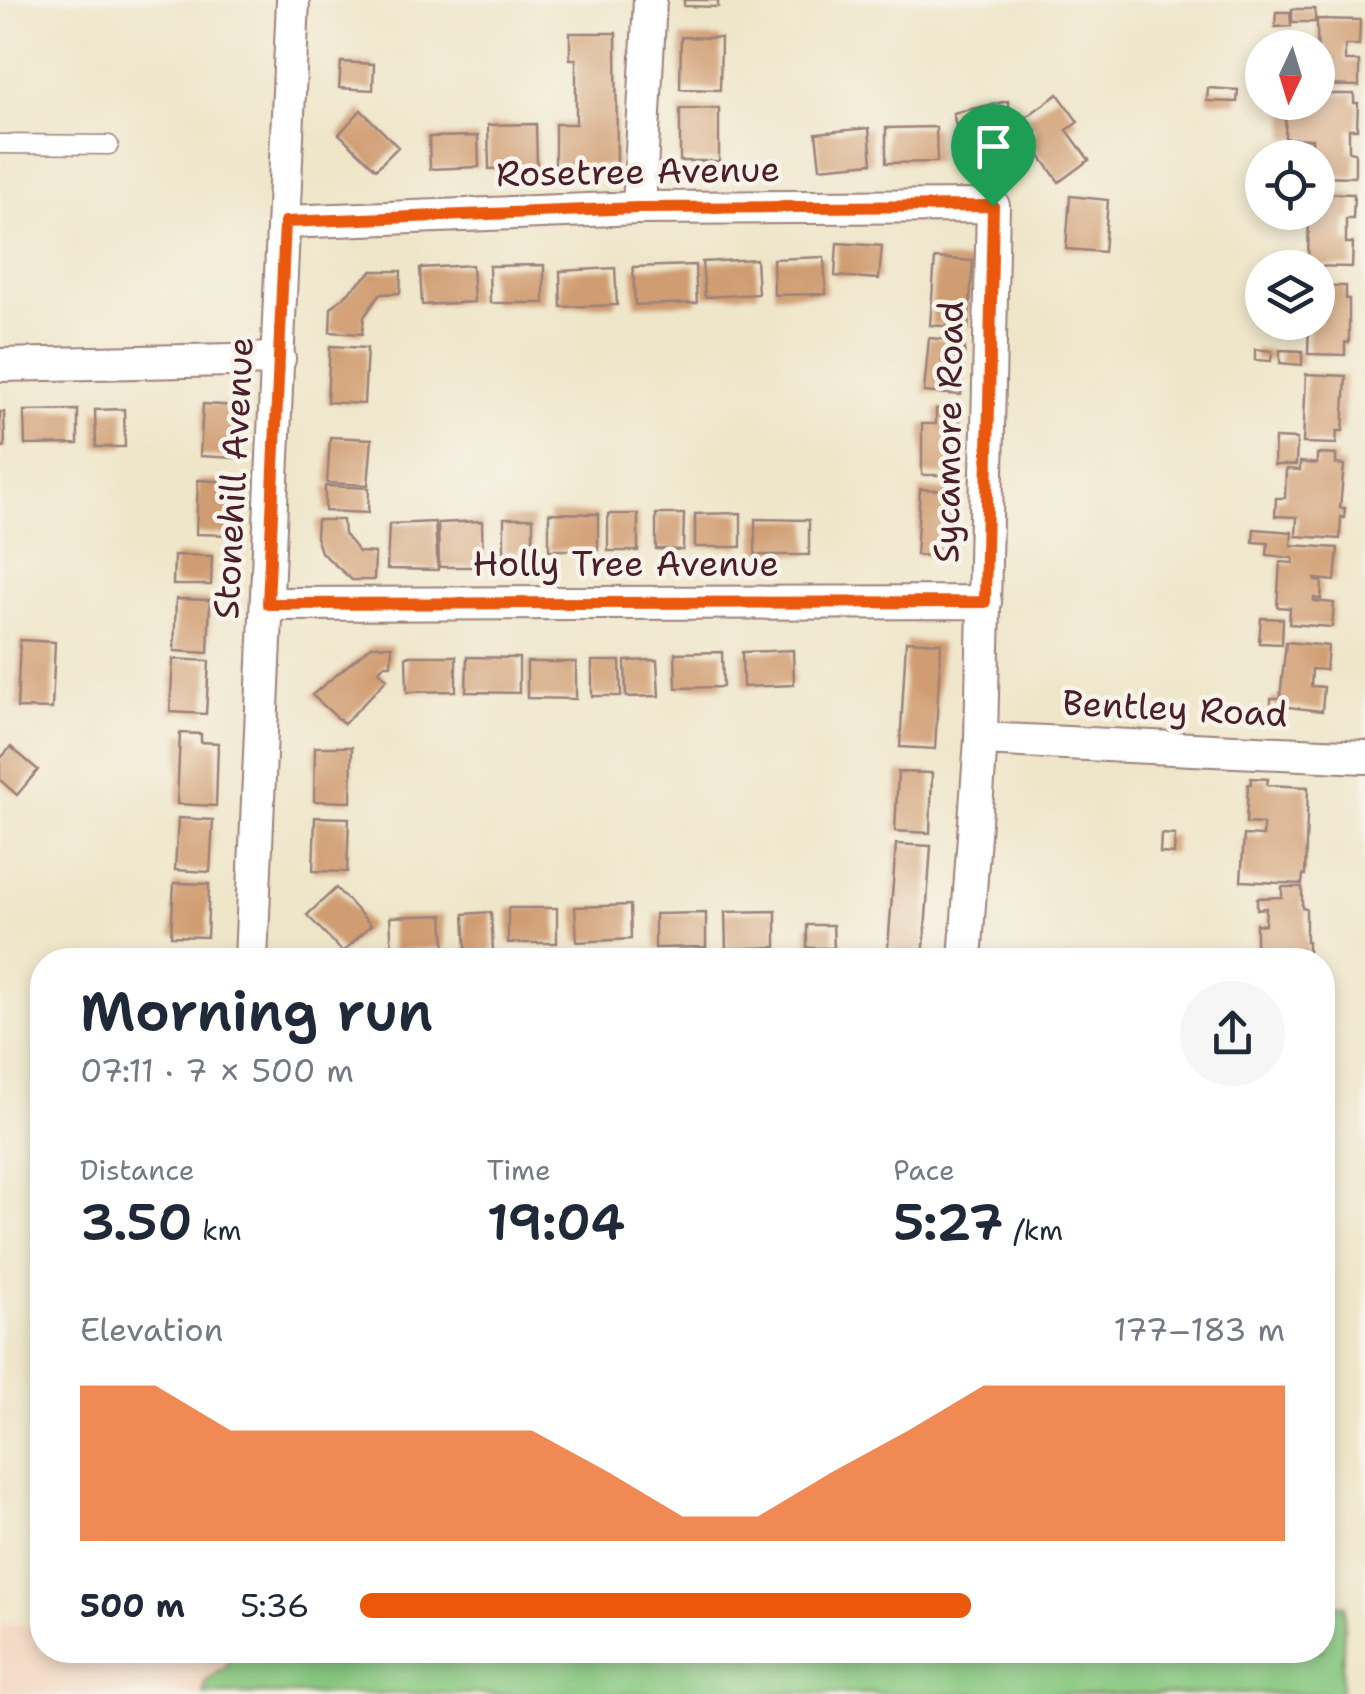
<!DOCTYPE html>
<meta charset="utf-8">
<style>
:root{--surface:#fff;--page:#f6f6f7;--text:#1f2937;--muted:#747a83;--accent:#ea580c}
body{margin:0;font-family:"Shantell Sans",sans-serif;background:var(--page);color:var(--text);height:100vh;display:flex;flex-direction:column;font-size:38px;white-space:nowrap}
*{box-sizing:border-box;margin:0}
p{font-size:32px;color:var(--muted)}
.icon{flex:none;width:55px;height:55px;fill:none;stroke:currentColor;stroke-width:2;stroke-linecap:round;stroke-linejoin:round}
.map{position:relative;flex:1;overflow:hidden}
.drawer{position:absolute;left:30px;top:948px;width:1305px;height:715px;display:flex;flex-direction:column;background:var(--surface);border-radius:40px;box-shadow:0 5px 15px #0003}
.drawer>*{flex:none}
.needle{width:65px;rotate:184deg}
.controls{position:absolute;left:1245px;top:30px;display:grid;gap:20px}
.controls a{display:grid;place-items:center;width:90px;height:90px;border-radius:50%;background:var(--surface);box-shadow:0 5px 15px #0003;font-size:50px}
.pin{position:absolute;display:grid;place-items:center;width:85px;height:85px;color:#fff;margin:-102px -42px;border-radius:50% 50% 50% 0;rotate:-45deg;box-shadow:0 0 10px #0007}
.pin .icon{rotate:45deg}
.round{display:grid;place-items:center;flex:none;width:105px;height:105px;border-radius:52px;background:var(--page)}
.headline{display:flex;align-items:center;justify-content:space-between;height:170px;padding:0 50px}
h1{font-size:55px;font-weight:600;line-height:75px}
.metrics{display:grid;grid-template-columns:repeat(3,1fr);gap:15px;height:170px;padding:10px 50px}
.metrics div{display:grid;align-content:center}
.metrics b{font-size:50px;font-weight:600}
.metrics small{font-size:28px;font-weight:400}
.metrics p{font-size:28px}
.chart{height:280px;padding:20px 50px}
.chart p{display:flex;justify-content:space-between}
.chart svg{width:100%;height:180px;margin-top:10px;fill:var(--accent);opacity:.7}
ul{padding:0 50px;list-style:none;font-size:32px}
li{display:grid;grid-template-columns:160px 120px 1fr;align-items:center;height:75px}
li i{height:25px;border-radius:12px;background:var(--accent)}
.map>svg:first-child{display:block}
</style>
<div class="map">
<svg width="1365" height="1694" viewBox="0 0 1365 1694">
<rect width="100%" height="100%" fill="#f7f3e8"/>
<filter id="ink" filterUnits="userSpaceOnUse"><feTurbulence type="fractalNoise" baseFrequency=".01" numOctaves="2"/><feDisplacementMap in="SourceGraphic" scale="20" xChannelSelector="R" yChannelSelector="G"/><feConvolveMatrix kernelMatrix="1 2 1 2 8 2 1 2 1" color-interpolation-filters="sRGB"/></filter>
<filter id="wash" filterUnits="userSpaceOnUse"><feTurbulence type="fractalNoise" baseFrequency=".0048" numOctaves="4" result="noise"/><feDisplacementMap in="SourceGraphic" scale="40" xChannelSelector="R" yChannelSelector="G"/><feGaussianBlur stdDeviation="2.25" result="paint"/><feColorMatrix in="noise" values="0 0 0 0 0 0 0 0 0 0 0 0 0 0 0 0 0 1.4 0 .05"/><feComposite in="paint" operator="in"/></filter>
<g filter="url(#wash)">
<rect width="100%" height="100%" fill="#efe6ca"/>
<path fill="#f2d4be" d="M1323,1604L1345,1605L1341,1694H0V1625L42,1626V1650H1322Z"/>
<path fill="#86c77f" stroke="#687355" stroke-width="2.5" d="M1323,1604L1345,1605L1341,1694H204L206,1682L226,1667L237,1650H1322Z"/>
<g id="blocks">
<path fill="#d09c71" d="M684,0H718V7L684,6Z
M1292,9H1315V22H1292Z
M1276,12H1290L1291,26L1275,27Z
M1317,19L1360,20L1359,45H1345V61H1359V86L1318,85Z
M570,33H616L617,166H555V124H576V59H570Z
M681,37L721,38L720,90L680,89Z
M341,62L374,64L373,90L339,88Z
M1208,88L1238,90L1237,102L1207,101Z
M1058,94L1078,122L1067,130L1089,160L1059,182L1027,138L1036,131L1026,117Z
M1318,94H1354V103H1358L1357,129H1349V151L1355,152V177L1318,176V158H1312V139L1285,138L1286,102H1318Z
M1008,101L1016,136L961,148L953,113Z
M719,108V161H680V109Z
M361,110L398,147L376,169L339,134Z
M536,124L537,167L489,169L488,125Z
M936,127L937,162L886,163V128Z
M869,128L872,163L820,168L816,133Z
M478,136L479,167L430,169L429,137Z
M1318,193L1354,194L1353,219H1346V243H1353L1352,267L1308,266L1309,212H1318Z
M1070,196L1108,200L1104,252L1066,249Z
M837,243L882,246L879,279L835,276Z
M824,257L826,294L774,295L773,259Z
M935,258L973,261L968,328L930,325Z
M756,259L758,294L705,297L702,262Z
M472,265L474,302L422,305L420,268Z
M544,265V303H490L489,266Z
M695,265L697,303L635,305L633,267Z
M615,268L617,305L561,307L560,271Z
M372,271H401L400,293L380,294L364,317L362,334L330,332L331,308Z
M1318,286H1346V299H1349V343L1345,342V355L1308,354L1309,322H1318Z
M929,338L965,341L961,395L924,392Z
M330,346L367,348L364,404L327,402Z
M1255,349L1272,351L1271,361L1255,360Z
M1280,350L1302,351V365L1280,363Z
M1306,374L1346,376L1343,431H1337L1336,444L1303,443Z
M203,404L237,406L235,458L200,456Z
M960,408L959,475H922V424H936V409Z
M124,409L125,447H96L95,410Z
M78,410V444L25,445L24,411Z
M0,412H4L5,447H0Z
M330,437L372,439L368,485L327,483Z
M1275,438L1297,439L1296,465H1274Z
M1317,454L1336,455V464L1344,465L1340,508H1345L1344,518L1341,517L1340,539L1296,536L1297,517L1275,516L1276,498H1285L1286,469L1300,470V462L1317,464Z
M198,480L233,482L231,535L196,534Z
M325,486L369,488L368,513L325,511Z
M920,489L955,491L951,557L916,555Z
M549,513L598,514V550H549Z
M741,513V547H695V514Z
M608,514H638V551H608Z
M656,514H684L683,550L656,549Z
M504,518H533V552H504Z
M755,519L809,520V555H755Z
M317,520H343L344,534L359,552L375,553L374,580H352L321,552L316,537Z
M482,521L483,567H439L438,523Z
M435,522L438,570L387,569L389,524Z
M1254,529L1292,532L1291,545L1338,548L1335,581L1315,579V581L1322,582L1321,599L1314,598V601L1334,603L1332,627L1289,624L1290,608L1277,607L1280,562L1293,563V558L1267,555L1268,543L1253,542Z
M174,555L212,556L211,585H173Z
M176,599L210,600L208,653L174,651Z
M1261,618L1283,619L1282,644L1259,643Z
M20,640L55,642L52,709L17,708Z
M906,641L941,643L935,749L900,747Z
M1286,642L1328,646L1326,670L1312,669L1311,686L1324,687L1322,711L1271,705V698H1280Z
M371,646H392L391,665H384L379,671L387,679L344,724L312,695Z
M793,650L794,685L743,687L742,652Z
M722,652L723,687L676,688L675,653Z
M406,656H456V691L407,692Z
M467,657L519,658V693L466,692Z
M173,659L209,661L206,714L170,712Z
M657,660L659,696L626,697L625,661Z
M592,661H620L621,696H592Z
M527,662H576V699L527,698Z
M180,733L201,734V742L218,743L216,806L177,804Z
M11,747L38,770L17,795L0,780V759Z
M315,747H352L351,802L314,801Z
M898,772L932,773L930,833L895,831Z
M1251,778L1268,779L1267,785L1308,787L1305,875H1303L1302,884L1241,881L1244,835L1263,836V824L1246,823L1248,784H1251Z
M315,817L349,818L347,872L313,871Z
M178,818L213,820L210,872L175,870Z
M1161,834L1175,835L1174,854L1160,853Z
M896,844L931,846L923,960H887Z
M174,883L209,884L207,937L171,936Z
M1282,887H1302V908L1306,909V941H1308V960H1256V924L1265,925L1266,908L1257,909V898L1282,897Z
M336,888L371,925L343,952L307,915Z
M630,905L631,939L577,942L575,907Z
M508,908H557V943H508Z
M776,911V947L726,949L725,912Z
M491,912L493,951L466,952L464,914Z
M706,913V947L655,948V914Z
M443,915L445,948L392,951L390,917Z
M807,925H833L834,948H807Z
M162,950L200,952V960H162Z"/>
</g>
</g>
<g filter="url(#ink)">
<use href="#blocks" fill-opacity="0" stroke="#9c827a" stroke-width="2.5"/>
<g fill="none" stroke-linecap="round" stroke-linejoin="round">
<g stroke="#9c827a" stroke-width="21">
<path id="service" d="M0,144L109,145"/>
</g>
<g stroke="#9c827a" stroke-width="36">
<path id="minor" d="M639,208L650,0
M285,222L639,208L993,206L981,739L965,960
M0,365L279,359
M267,604L985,602
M981,739L1365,757
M251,960L293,0"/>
</g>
<use href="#service" stroke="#fff" stroke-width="18"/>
<use href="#minor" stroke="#fff" stroke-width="32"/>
</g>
</g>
<g fill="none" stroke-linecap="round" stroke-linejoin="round" filter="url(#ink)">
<g stroke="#fff" stroke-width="20">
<path id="route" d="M993,206L985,602L268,604L285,222L638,208Z"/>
</g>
<use href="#route" stroke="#ea580c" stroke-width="12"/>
</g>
<g text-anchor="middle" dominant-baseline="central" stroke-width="9" stroke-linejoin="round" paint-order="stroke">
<g font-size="35" fill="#4a1f2b" stroke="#f7f3e8">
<text transform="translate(638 171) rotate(-1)">Rosetree Avenue</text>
<text transform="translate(948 432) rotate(-89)">Sycamore Road</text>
<text transform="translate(233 478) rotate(-87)">Stonehill Avenue</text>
<text x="626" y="563">Holly Tree Avenue</text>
<text transform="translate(1175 708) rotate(3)">Bentley Road</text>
</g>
</g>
</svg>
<div class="controls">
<a><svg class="needle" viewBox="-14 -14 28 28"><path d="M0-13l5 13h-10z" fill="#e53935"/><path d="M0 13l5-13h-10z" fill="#747a83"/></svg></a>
<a><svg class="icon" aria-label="locate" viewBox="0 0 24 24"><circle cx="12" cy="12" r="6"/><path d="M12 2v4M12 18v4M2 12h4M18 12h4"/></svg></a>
<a><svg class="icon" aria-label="layers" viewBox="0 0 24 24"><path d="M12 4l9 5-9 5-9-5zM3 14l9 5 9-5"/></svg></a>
</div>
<div class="pin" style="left:993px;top:206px;background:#1e9e55"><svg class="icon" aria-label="arrive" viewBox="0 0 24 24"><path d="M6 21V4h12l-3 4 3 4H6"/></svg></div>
<section class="drawer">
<div class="headline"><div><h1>Morning run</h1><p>07:11 · 7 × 500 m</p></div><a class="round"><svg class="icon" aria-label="share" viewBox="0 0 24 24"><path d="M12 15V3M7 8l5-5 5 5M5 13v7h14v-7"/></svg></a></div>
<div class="metrics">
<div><p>Distance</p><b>3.50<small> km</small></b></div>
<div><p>Time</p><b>19:04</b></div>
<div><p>Pace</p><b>5:27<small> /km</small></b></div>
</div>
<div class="chart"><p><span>Elevation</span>177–183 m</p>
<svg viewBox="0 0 160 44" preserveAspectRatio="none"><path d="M0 44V6L10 6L20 17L30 17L40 17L50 17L60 17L70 27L80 38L90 38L100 27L110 17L120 6L130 6L140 6L150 6L160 6V44z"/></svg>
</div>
<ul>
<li><b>500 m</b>5:36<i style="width:66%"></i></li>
</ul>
</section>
</div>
